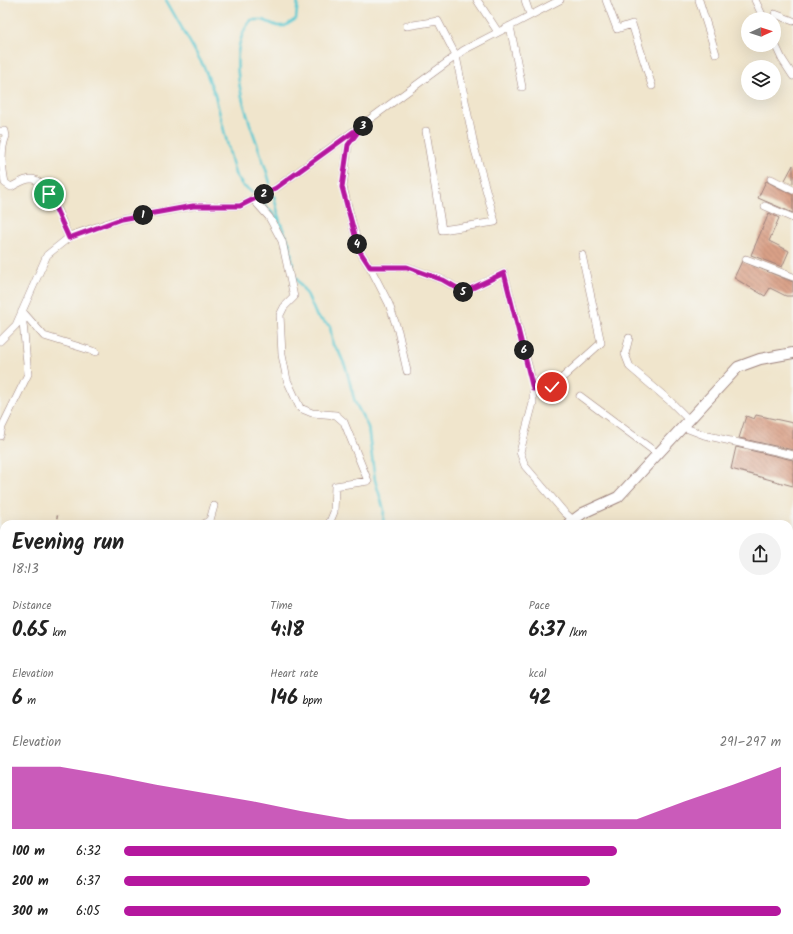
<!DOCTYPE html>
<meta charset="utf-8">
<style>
:root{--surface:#fff;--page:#f2f2f2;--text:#222;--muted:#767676;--accent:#b5179e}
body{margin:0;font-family:Kalam,sans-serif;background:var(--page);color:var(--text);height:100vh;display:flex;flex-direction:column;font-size:15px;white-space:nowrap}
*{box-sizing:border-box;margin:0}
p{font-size:13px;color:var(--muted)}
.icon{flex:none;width:22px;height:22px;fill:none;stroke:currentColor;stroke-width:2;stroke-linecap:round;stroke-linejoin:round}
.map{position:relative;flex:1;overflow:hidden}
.drawer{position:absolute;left:0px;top:520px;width:793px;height:414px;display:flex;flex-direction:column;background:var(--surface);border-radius:12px 12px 0 0;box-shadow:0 4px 16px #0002}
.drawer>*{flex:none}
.needle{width:26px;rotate:87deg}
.controls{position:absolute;left:741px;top:12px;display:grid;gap:8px}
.controls a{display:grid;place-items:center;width:40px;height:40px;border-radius:50%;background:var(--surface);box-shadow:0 4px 16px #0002;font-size:20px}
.pin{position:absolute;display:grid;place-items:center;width:34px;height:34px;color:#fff;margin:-17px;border:2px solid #fff;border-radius:50%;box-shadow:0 1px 4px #0007}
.km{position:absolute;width:20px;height:20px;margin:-10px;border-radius:50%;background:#222;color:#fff;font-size:11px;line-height:20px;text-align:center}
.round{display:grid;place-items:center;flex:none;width:42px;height:42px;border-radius:21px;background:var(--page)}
.summary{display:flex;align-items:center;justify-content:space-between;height:68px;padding:0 12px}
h1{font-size:22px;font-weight:700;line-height:30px}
.metrics{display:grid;grid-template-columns:repeat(3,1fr);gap:6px;height:68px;padding:4px 12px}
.metrics div{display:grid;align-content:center}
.metrics b{font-size:20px;font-weight:700}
.metrics small{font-size:11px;font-weight:400}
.metrics p{font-size:11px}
.chart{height:112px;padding:8px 12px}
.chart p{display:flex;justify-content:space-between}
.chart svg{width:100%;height:72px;margin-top:4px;fill:var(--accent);opacity:.7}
ul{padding:0 12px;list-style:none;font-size:13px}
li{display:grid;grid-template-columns:64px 48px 1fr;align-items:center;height:30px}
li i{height:10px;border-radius:5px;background:var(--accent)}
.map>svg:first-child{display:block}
</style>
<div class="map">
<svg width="793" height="934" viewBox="0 0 793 934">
<defs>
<pattern id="building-back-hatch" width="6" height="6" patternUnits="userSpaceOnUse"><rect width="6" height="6" fill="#d9a087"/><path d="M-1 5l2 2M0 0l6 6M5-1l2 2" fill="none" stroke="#b2826f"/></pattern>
</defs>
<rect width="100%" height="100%" fill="#f6f6f2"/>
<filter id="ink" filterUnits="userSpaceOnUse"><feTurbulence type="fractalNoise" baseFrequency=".025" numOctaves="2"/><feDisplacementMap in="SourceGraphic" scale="8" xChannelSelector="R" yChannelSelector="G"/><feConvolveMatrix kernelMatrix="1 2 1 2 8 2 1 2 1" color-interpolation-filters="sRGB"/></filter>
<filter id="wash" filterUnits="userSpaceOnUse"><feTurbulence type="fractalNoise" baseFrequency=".012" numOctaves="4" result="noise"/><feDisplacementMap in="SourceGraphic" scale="16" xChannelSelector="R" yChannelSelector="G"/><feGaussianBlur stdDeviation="0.9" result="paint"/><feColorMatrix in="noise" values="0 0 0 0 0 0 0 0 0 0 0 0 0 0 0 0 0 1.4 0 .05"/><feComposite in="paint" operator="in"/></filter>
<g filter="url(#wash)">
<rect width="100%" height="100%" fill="#f0e5cc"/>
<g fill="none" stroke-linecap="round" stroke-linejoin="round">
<path stroke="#5cc9d2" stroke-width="2.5" d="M166,0L204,67L215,95L235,174L243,186L252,192
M270,183C258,136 216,64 251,20H263L277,26H285L296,19L298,0
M274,196L280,222L290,245L294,275L308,296L317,317L330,326L333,345L339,352L346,368L355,402L368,427L375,480L384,510L383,524
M262,201L279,221
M789,593H793
M789,722L793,723"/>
</g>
<g id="blocks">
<path fill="url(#building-back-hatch)" d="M793,165V184L785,180Z
M766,181L793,195V213L758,198Z
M769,213L779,218L769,241L789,251L782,267L751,255Z
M742,261L793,282V296H786L770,288L765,296L734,278Z
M756,415L793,423V450L739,438L746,416L754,419Z
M736,447L793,460V486L731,469Z"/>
</g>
</g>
<g filter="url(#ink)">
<use href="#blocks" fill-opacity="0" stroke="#9d827c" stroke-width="1"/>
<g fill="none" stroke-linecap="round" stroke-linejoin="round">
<g stroke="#9d827c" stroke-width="8">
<path id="street" d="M477,0L498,32
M525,0L530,15
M606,0L617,29L632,24L652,86
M699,0L716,54
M755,0L764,19
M775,14L793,21
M407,26L438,21L456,56L475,150L495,222L442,230L426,131
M510,26L522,87
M774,42L782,59L793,76
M359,130L348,145L343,187L359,250L370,267H407L443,280L464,292L504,273L533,384V403L520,452L525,466L564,512L573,520
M0,131H5L6,136C0,151 2,167 5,183L11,187C17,184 24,179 31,179C48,179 63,224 69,238
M771,179L793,190
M253,199L269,217L282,241L294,297L284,307L280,315L282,355L287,380L300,408L312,413L336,415L344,422L368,481L335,486L334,512L329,524
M765,206L793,218
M746,259L793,277
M370,267L389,304L398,331L407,371
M22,311L44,336L96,352
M629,338L625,354L630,367L671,402L689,420
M0,341L16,325L47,255L72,235L121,219L193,206H240L276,188L464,50L560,0
M533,389L552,387L601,343L582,255
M580,396L658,454
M683,427L704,435L793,455
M0,436L2,427L28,374L22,313
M204,524L210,520L214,506
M0,915L4,914
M26,930V934
M527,930L529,934
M577,930L578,934
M665,930L671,932L679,930
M148,934V930
M540,934L549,930
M646,934L649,930"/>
</g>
<g stroke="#9d827c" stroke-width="12">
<path id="secondary" d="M568,524L583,513L618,497L738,367L760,359L793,353
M383,930L384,934"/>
</g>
<path stroke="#9d827c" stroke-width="1.5" stroke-dasharray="3 3" stroke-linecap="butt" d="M55,524L58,514
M0,617L4,618
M0,718H4
M0,829L4,827"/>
<use href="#street" stroke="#fff" stroke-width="7"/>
<use href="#secondary" stroke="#fff" stroke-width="10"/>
</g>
</g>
<g fill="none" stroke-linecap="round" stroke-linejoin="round" filter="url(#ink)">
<g stroke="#fff" stroke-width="8">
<path id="route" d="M49,194L69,238L121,219L193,206H240L276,188L364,124L348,145L342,187L359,250L370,267H407L443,280L464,292L504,273L533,389L552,387"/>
</g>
<use href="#route" stroke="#b5179e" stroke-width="5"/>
</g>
</svg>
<div class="controls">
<a><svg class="needle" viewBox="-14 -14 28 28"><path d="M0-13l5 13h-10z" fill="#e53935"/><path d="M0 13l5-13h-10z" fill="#767676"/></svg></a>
<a><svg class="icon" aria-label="layers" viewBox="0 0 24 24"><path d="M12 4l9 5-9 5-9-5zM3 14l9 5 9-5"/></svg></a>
</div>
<div class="pin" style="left:49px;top:194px;background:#1e9e55"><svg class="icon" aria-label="arrive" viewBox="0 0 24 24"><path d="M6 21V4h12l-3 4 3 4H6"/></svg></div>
<div class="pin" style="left:552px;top:387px;background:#d93025"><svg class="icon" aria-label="check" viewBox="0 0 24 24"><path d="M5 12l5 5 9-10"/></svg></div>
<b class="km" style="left:143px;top:215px">1</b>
<b class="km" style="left:264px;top:194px">2</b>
<b class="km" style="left:363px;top:126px">3</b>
<b class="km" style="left:357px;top:244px">4</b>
<b class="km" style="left:463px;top:292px">5</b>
<b class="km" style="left:524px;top:350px">6</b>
<section class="drawer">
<div class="summary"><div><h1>Evening run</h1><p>18:13</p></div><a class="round"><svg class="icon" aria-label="share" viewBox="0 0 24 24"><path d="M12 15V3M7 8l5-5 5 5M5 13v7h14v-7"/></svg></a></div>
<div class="metrics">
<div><p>Distance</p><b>0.65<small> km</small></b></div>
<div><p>Time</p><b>4:18</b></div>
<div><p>Pace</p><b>6:37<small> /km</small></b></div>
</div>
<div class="metrics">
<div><p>Elevation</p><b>6<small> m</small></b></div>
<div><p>Heart rate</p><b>146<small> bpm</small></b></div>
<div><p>kcal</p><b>42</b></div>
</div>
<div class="chart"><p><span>Elevation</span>291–297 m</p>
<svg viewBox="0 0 160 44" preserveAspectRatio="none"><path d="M0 44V6L10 6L20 11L30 17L40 22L50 27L60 33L70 38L80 38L90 38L100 38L110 38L120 38L130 38L140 27L150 17L160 6V44z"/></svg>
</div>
<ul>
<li><b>100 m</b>6:32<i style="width:75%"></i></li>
<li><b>200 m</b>6:37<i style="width:71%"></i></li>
<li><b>300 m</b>6:05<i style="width:100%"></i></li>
</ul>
</section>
</div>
